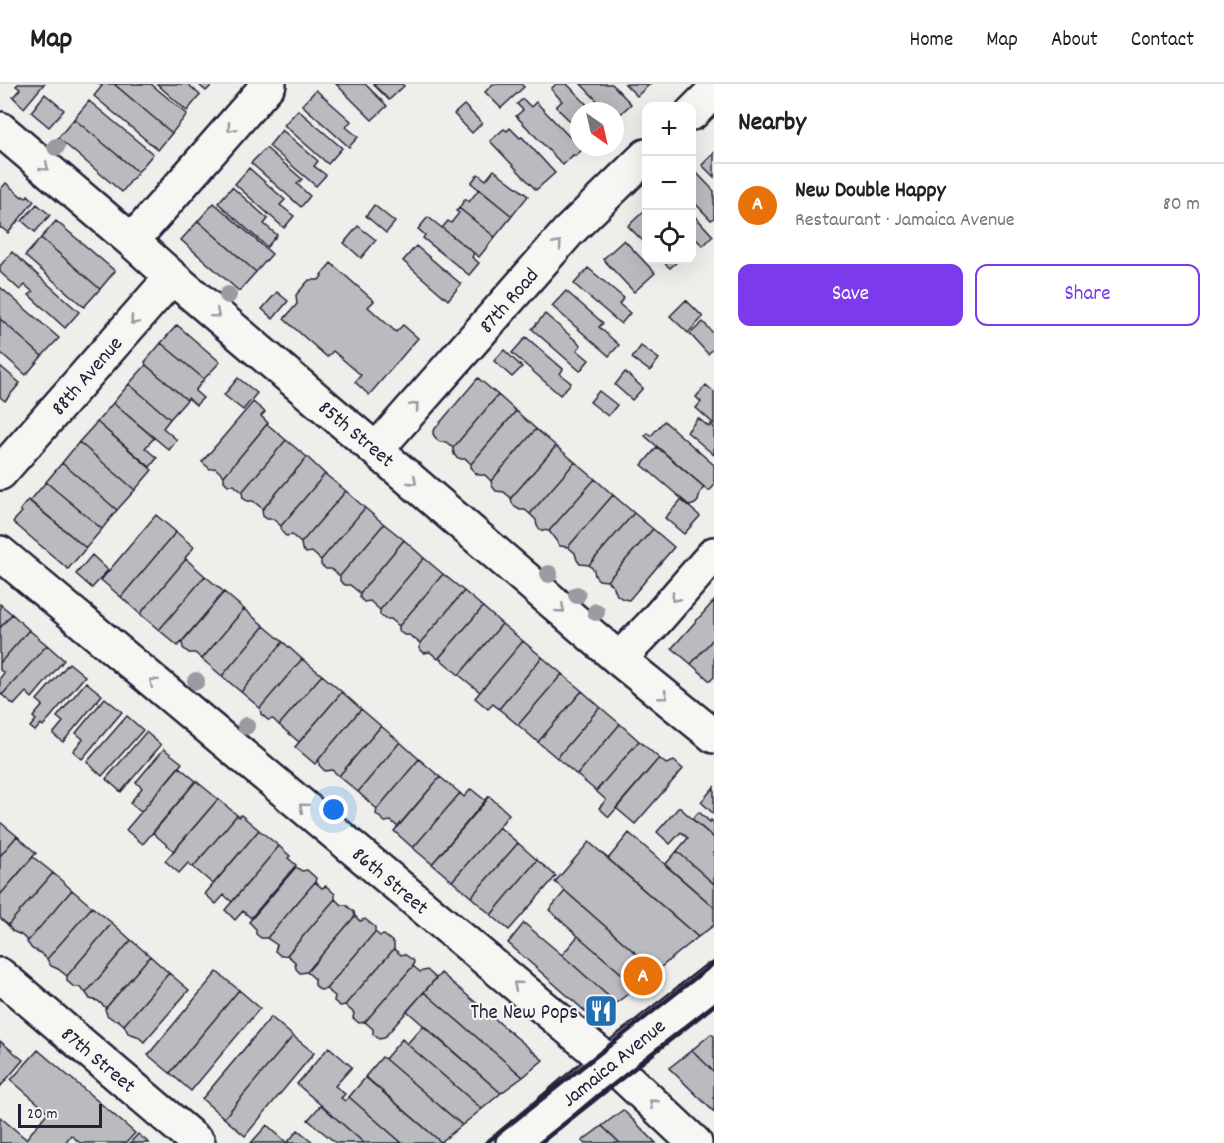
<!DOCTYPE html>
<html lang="en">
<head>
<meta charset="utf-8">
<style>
	:root { --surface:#fff; --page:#f6f6f6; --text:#222; --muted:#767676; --line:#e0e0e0; --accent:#7c3aed }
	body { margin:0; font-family:Dekko,sans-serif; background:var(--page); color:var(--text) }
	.controls { position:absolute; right:18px; top:18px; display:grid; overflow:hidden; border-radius:12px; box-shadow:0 6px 24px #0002 }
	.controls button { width:54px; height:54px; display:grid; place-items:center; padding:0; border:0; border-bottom:2px solid var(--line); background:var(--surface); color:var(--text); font:30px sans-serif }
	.compass { position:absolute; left:570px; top:18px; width:54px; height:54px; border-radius:50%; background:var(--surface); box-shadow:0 6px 24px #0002; rotate:146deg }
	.scale { position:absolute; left:18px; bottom:15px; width:84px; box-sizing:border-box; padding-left:6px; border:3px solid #22223b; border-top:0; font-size:16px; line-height:21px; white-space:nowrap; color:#22223b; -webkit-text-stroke:4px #f6f6f2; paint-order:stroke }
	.you { position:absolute; left:334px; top:726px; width:21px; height:21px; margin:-15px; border:4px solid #fff; border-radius:50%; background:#1a73e8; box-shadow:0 0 0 9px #1a73e833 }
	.badge { display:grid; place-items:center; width:39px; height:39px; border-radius:50%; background:var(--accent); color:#fff; font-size:20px; font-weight:700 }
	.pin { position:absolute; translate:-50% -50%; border:3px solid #fff; box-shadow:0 2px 6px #0006 }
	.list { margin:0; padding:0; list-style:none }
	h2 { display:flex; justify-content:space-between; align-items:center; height:78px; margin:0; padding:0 24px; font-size:26px }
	h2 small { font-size:20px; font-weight:400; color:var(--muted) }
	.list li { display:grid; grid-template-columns:39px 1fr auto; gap:18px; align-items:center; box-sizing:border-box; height:84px; padding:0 24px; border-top:2px solid var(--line) }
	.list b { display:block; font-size:22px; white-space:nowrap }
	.list p { margin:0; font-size:20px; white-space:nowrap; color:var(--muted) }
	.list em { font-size:20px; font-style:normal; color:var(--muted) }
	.actions { display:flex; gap:12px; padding:18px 24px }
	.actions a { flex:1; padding:14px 0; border:2px solid var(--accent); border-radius:12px; text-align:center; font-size:21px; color:var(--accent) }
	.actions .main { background:var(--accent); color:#fff }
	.icon { flex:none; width:33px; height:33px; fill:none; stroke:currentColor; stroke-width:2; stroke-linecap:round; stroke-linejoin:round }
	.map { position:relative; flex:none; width:714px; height:1059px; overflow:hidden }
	header { display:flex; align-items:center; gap:36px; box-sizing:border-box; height:84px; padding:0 30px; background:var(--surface); border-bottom:2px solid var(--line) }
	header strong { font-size:28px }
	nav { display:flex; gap:33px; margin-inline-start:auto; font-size:21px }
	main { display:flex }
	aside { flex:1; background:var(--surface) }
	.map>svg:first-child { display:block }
	.building { fill:#bbbbbf; stroke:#22223b; stroke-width:1.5 }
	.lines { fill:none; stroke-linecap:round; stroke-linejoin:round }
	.minor-casing { stroke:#22223b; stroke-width:38 }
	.major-casing { stroke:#22223b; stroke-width:38 }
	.minor { stroke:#f6f6f2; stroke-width:33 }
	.major { stroke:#f6f6f2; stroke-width:33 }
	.rail { stroke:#22223b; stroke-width:4.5 }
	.tree { fill:#9a9aa3 }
	.oneway { stroke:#9797a0 }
	.labels { text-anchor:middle; stroke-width:4.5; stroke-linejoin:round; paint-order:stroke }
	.street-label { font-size:21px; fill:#22223b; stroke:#f6f6f2 }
	.poi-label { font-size:21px; fill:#22223b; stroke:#f6f6f2; text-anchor:end }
</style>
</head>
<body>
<header>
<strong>Map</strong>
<nav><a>Home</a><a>Map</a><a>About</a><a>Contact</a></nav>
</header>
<main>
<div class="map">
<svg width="714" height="1059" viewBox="0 0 714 1059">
	<rect width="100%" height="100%" fill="#eeeeeb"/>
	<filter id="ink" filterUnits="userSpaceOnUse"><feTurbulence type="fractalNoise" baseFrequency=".0167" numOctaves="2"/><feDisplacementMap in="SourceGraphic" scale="12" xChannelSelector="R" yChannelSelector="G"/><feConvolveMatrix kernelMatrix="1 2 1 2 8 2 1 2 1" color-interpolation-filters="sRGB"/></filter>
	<g filter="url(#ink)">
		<path class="building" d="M18,0H44L24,24L13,13L20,5L16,2Z
			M99,0H114L172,49L158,66L94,12L102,2Z
			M114,0H151L187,30L172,49Z
			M157,0H188L200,11L187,27Z
			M198,0H213L206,7Z
			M336,0H365L387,22L372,36Z
			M373,0H402L404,2L389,16Z
			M493,0H521L524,3L501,24L485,8Z
			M556,0H567L593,27H579V46L556,23L562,17L551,5Z
			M581,0H612L631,20L615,35V27H607Z
			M625,0H650L637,12Z
			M316,6L351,37L346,43L358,53L349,63L302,21Z
			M45,10L64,26L49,43L31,28Z
			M523,15L531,23L536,18L582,66L575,72L573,71L563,81L516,32L523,26L517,20Z
			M89,17L153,70L138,88L74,35Z
			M464,21L482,39L472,49L454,30Z
			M298,26L342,64L328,80L284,41Z
			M74,35L138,88L122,108L58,54Z
			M510,44L520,54L522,53L555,89L536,106L490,57L504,45L507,47Z
			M282,46L318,77L314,82L326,91L316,102L269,62Z
			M266,64L302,95L297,100L310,112L301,123L251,79Z
			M714,69V93L702,81Z
			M249,84L285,116L280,121L294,132L284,144L235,100Z
			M693,85L714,107V134L711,136L692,116V86Z
			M494,86L528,112L512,132L471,99L478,90L486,96Z
			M6,99L22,113L23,112L26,114L28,111L34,117L8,149L2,144H0V106Z
			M232,103L268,135L264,140L277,151L267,163L218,119Z
			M479,105L512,132L495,153L459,124L465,115L469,118Z
			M214,119L272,170L256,188L198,137Z
			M37,120L50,131L35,148L22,137Z
			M374,121L395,138L386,149L366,132Z
			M459,124L495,153L479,173L442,144L448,137L451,139L459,129L456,127Z
			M645,126L646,127V160L628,142Z
			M692,129L713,152L703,162L694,153L692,155Z
			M428,133L474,169L472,173L479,179L469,191L423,154L425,151L418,145Z
			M56,137L115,187L100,205L41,154Z
			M198,137L256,188L239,207L181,156Z
			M358,142L376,156L361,174L344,159Z
			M41,154L100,205L84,223L25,172Z
			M624,156L655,189L634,208L603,175Z
			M416,162L461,200L448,216L403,177Z
			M12,168L79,228L65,244L29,211L33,208L25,201L20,206L0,188V182Z
			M661,176H679L670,184Z
			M331,179L374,217L368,223L396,248L403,241L418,254L369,311L355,298L361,291L333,267L327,273L284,235L297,220L296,211L309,196H319L322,192L321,191Z
			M588,184L624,214L619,220L630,229L621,240L574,200Z
			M0,203L59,254L42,272L0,235Z
			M566,207L603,239L599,243L619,261L609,272L552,222Z
			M277,208L288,217L273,235L262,225Z
			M686,216L703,233L688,249L670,232Z
			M545,230L581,261L577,266L589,276L580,287L532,245Z
			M0,235L42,272L26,291L0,268Z
			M703,238L714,250V264L708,270L690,250Z
			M177,241L220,278L204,295L161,259Z
			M526,253L563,285L560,290L571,299L560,311L512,269Z
			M161,259L204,295L195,307L203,314L196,321L188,314L187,316L146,281L145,278Z
			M641,262L659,275L650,287L632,274Z
			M504,266L522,283L512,293L494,277Z
			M146,281L187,316L170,335L129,300Z
			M0,282L20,299L5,317L0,313Z
			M625,288L643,304L632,316L615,301Z
			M238,294L257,309L243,326L224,311Z
			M478,294L498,311L453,364L446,358H440L437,356L433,350V347Z
			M129,300L170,335L163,344L177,356L169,366L113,319Z
			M706,301L714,308V340L696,324L701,318L696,313Z
			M599,307L617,321L608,332L590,318Z
			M498,311L516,327L471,380L466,375H461L456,373L454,370L453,364Z
			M253,318L265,328L261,332L268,339L224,392L215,384L210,385L202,378Z
			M113,319L154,354L145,364L157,374L150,383L97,338Z
			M516,327L536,345L491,397L485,391H479L475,389L471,383V380Z
			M698,334L709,343L711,340L714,343V371L687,348Z
			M664,337L714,381V402L709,407L645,352L648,349L651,352Z
			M97,338L152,386L135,406L79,358Z
			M267,340L286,356L242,408L234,401H228L224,397V392Z
			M536,345L556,362L511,414L504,408L496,407L492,402L491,397Z
			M286,356L307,373L263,425L253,417H247L243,414L242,408Z
			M79,358L135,406L117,426L62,379Z
			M556,362L575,378L530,430L525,426H520L515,423L512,419L511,414Z
			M657,363L704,403L700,409L698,417L695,420L690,422L642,381Z
			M307,373L325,390L281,442L273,435H267L263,432L262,426Z
			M575,378L595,395L549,447L541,446L537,442L536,436L530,430Z
			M62,379L117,426L102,445L46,398Z
			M325,390L346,407L301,459L292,451L286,452L282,448L281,442Z
			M595,395L613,411L568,463L560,462L549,447Z
			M46,398L102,445L86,464L30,417Z
			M346,407L365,424L321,476L312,468L306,469L302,465L301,459Z
			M613,411L634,429L589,481L580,480L577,476L575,469L568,463Z
			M28,416L86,464L68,485L13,438L22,428L20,426Z
			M681,416L700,432L684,450L665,434Z
			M365,424L384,440L340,492L331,485H326L321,481V476Z
			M634,429L653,445L607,497L599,496L595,492L594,486L589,481Z
			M156,431L176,448L121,513L101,496Z
			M384,440L404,456L360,509L350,501H345L340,497V492Z
			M653,445L674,463L629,516L623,515L617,511L613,502L607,497Z
			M176,448L194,463L185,474L186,475L140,530L121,513Z
			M404,456L424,474L380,526L370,517L364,518L360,514V509Z
			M92,471L108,486L92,504L76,490Z
			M424,474L443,490L399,542L391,535H385L380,531V526Z
			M186,475L205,492L159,546L140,530Z
			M443,490L464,507L420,559L409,551H404L399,547V542Z
			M205,492L224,508L178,562L159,546Z
			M464,507L483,523L438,575L430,568L424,569L420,565V559Z
			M224,508L244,525L202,575L195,569H189L183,564L182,558Z
			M714,517V554L691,580L672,564Z
			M0,520L12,530L0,544Z
			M483,523L502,540L459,591L439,574Z
			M244,525L264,542L222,592L202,575Z
			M12,530L29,546L0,579V544Z
			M502,540L523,557L480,608L459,591Z
			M264,542L283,558L241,608L222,592Z
			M29,546L47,561L2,611L0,609V594L4,589L0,586V579Z
			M714,554V593L710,597L691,580Z
			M523,557L542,573L499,625L493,620L488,625L475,614Z
			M283,558L302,575L260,624L241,608Z
			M47,561L64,576L32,614L26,608L14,621L2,611Z
			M542,573L562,590L518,641L499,625Z
			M302,575L322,591L279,641L273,635L268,636L261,630L260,624Z
			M69,579L85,592L43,642L41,640L35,647L30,643L36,636L33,633L43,621L37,616Z
			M562,590L582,607L538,658L518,641Z
			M322,591L342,608L299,658L279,641Z
			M86,598L102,611L63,658L53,650L63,638L57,633Z
			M582,607L600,623L557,674L538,658Z
			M342,608L361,625L315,680L295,663Z
			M105,614L122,628L82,675L73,667L83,655L76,649Z
			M600,623L620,640L577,691L557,674Z
			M361,625L381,642L339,692L332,686L325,687L319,681V675Z
			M127,632L143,646L102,692L87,678Z
			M620,640L639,657L596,707L577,691Z
			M381,642L400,658L358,708L339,692Z
			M146,648L161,661L121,708L106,695Z
			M639,657L659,674L609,733L599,724L606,716L596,707Z
			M400,658L419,675L377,725L358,708Z
			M164,665L182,679L141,728L130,719L142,704L136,698Z
			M659,674L666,680L674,677L683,685L635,740L616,724Z
			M419,675L440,693L398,743L391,737L385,738L376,730L377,725Z
			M179,683L196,697L143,760L126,746Z
			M440,693L460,709L413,764L394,747Z
			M196,697L218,715L174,767L153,749Z
			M714,703V730L701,718Z
			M471,705L486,717L432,780L413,764L460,709L464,713Z
			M489,712L509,730L499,743L452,797L432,780Z
			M218,715L237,731L193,783L188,779L179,789L165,777Z
			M679,723L714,754V800L677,767L688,754L681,748L670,760L657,748Z
			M699,728L710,738L711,736L714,739V754L692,735Z
			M237,731L239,733L241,731L259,746L213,800L193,783Z
			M0,738L17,752L0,772Z
			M499,743L518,759L471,813L452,797Z
			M259,746L279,762L232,818L224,811L216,820L205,810Z
			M629,749L714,823V841L698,853L608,775Z
			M17,752L36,769L0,811V772Z
			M589,758L698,853L656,887L555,798Z
			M518,759L537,776L491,831L471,813Z
			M279,762L290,772L288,774L296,781L251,834L243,827L235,836L225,826Z
			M677,767L714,800V823L665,781Z
			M33,773L53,789L8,841L0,834V811Z
			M537,776L556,792L509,846L491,831Z
			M296,783L302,787L307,786L316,794L315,798L267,854H261L256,850V845L249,838Z
			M53,789L72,806L28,857L21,851L12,847L8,841Z
			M315,798L322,804L326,802L335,810V815L287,871L281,872L275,867L277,861L267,854Z
			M72,806L92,823L47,875L39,868L32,865L27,858Z
			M565,807L656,887L637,903L578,852L549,826Z
			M335,815L341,821H346L354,828L355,832L307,888L300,889L296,885L295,878L287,871Z
			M92,823L112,839L67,892L58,885L51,882L47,875Z
			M355,832L360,837L365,835L375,843V848L326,905L320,906L315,901V895L307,888Z
			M112,839L131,856L86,909L79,903H74L67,897V892Z
			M524,839L562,871L616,919L595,936L508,859Z
			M375,848L380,852L384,851L394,859V865L345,921L340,922L334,917L335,912L326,905Z
			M578,852L637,903L616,919L562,871Z
			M131,856L150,872L106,924L98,917L90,915L86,909Z
			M394,865L401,871L404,870L414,877L413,882L365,938L359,939L353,934L354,929L345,921Z
			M150,872L169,889L124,941L118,936H114L107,931L105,925Z
			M413,882L420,888L427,886L436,894L384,954L379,955L373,950V945L365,938Z
			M217,888L239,906L170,989L148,971Z
			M169,889L189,906L144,958L137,952L128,949L124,941Z
			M441,889L543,976L523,993L424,908Z
			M239,906L260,924L191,1007L170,989Z
			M424,908L523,993L501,1009L407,927Z
			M271,933L293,952L224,1034L202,1015Z
			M423,942L501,1009L482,1025L407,960Z
			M711,950L714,952V988L692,966Z
			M293,952L314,969L245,1052L224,1034Z
			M402,955L407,960L482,1025L462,1041L385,975Z
			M0,957L23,976L0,1003Z
			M329,963L352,983L335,1002L345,1010L341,1014L345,1017L349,1013L402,1059H364L297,1000Z
			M38,966L135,1049L126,1059H80L71,1051L65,1059H0V1033L26,1055L48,1028L11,996Z
			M692,966L714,988V1028L669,984Z
			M382,973L385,975L462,1041L441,1058L365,993Z
			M366,993L441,1058L439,1059H402L349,1013Z
			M321,1021L364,1059H336L308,1036Z
			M623,1026L656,1059H620L602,1042Z
			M267,1041L287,1059H251Z
			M602,1042L620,1059H584L582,1057Z
			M298,1046L314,1059H287Z
			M138,1050L149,1059H130Z"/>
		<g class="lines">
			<defs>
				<path id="minor" d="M692,29L714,7
					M0,45L132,157L172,193L376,366L619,575L714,652
					M132,157L269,0
					M376,366L568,148L646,72
					M0,389L172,193
					M0,469L610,979L695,1059
					M619,575L652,541L714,470
					M0,891L198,1059"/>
				<path id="major" d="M513,1059L589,995L714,897"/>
			</defs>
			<use href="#minor" class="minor-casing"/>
			<use href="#major" class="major-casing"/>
			<use href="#minor" class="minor"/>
			<use href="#major" class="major"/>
			<path class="rail" d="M486,1059L714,879
				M540,1059L714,921"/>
		</g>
		<g class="tree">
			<circle cx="56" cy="63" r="9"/>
			<circle cx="228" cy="211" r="9"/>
			<circle cx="549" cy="490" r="9"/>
			<circle cx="577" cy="511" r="9"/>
			<circle cx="596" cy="528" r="9"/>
			<circle cx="196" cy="597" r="9"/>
			<circle cx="246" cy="642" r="9"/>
			<circle cx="331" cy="722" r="9"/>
		</g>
		<defs><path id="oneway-chevron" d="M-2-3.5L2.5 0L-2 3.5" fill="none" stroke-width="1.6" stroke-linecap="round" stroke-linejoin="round" transform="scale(1.5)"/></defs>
		<g class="oneway">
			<use href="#oneway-chevron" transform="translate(231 44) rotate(131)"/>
			<use href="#oneway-chevron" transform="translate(45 83) rotate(40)"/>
			<use href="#oneway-chevron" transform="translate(558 160) rotate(-49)"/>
			<use href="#oneway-chevron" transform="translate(216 230) rotate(40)"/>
			<use href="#oneway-chevron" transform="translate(134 237) rotate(131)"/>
			<use href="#oneway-chevron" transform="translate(415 322) rotate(-49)"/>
			<use href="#oneway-chevron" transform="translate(413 397) rotate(41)"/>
			<use href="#oneway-chevron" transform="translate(675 514) rotate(131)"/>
			<use href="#oneway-chevron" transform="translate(561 525) rotate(41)"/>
			<use href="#oneway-chevron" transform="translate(153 598) rotate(-140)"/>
			<use href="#oneway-chevron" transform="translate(664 612) rotate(39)"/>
			<use href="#oneway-chevron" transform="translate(303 723) rotate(-140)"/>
			<use href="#oneway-chevron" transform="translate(517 901) rotate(-140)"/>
			<use href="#oneway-chevron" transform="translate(653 1019) rotate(-137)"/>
		</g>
	</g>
	<defs>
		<symbol id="restaurant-square" viewBox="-11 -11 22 22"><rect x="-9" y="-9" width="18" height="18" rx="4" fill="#1f6fb2" stroke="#f6f6f2"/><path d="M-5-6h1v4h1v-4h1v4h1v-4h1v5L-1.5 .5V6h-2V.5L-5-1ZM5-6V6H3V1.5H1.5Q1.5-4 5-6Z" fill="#fff"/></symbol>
	</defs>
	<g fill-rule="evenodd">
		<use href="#restaurant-square" x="582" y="908" width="38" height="38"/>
	</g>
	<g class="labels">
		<g class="street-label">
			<text transform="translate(508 216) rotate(-49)" y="7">87th Road</text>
			<text transform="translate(86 291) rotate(-49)" y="7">88th Avenue</text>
			<text transform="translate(357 349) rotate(40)" y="7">85th Street</text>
			<text transform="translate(391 796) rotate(40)" y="7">86th Street</text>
			<text transform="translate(99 975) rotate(40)" y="7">87th Street</text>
			<text transform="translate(613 978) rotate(-39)" y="7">Jamaica Avenue</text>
		</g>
		<g class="poi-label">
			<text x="578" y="934">The New Pops</text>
		</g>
	</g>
</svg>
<div class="controls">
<button>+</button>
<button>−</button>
<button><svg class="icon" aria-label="locate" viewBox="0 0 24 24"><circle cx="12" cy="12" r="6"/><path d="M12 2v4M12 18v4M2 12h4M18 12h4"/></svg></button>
</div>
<svg class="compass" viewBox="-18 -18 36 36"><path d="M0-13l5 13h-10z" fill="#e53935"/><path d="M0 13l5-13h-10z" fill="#767676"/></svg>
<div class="scale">20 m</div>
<div class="you"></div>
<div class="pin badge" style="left:643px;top:892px;background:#e8710a">A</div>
</div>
<aside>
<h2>Nearby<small></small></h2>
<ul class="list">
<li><span class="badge" style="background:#e8710a">A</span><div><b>New Double Happy</b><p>Restaurant · Jamaica Avenue</p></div><em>80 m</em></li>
</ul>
<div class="actions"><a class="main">Save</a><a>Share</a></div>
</aside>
</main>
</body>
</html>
